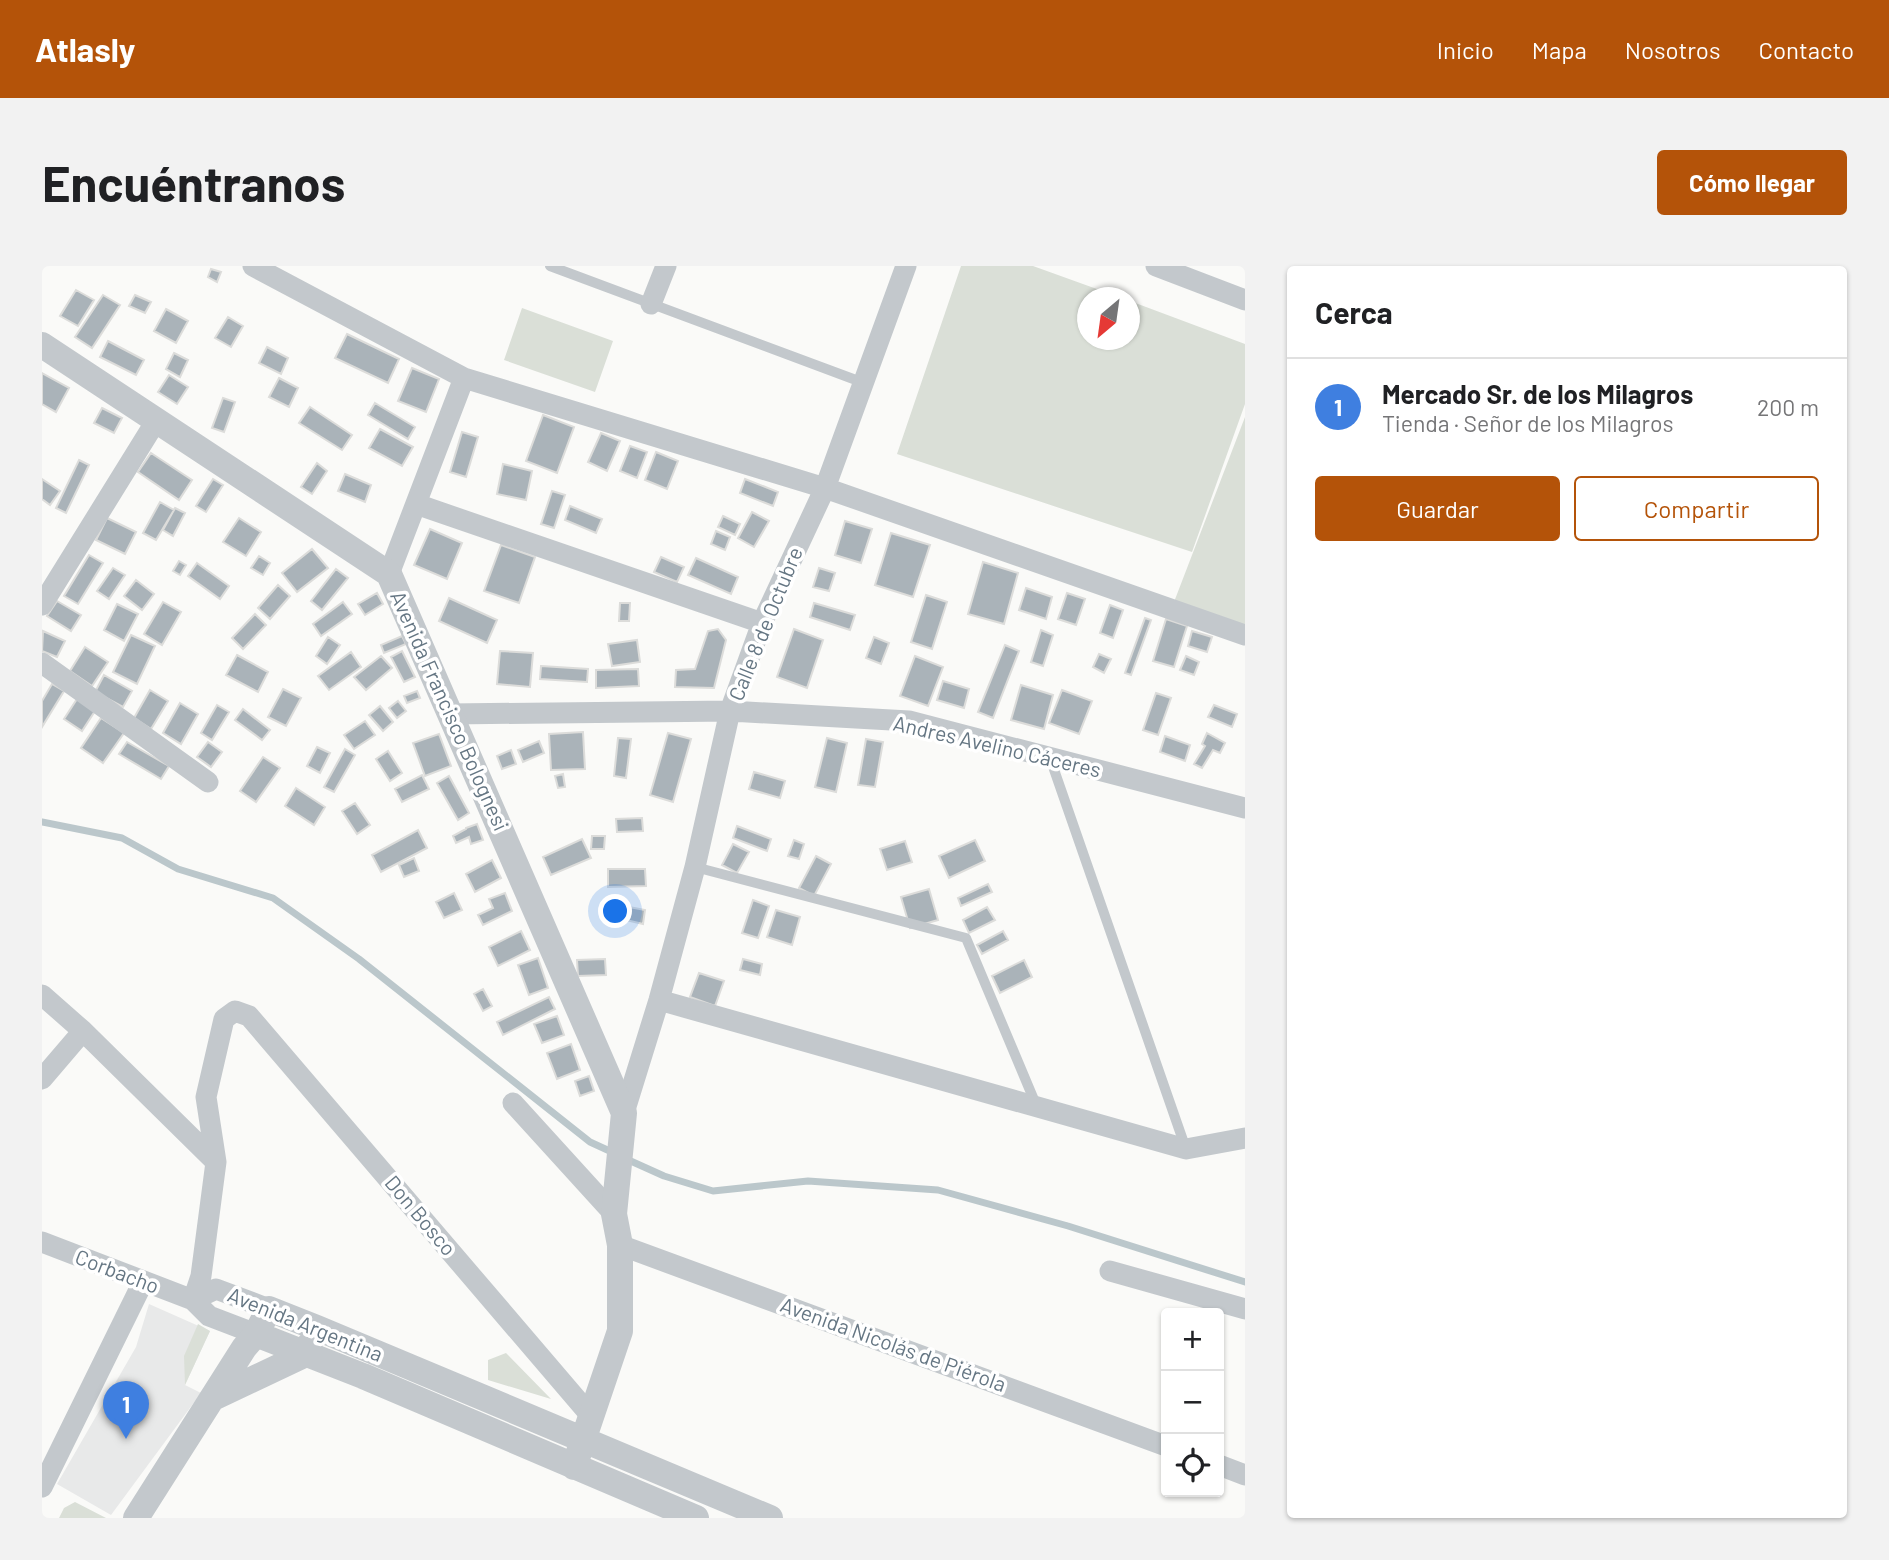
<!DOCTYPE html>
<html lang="es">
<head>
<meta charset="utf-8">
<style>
	:root { --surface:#fff; --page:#f2f2f2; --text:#202124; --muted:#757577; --line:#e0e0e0; --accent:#b45309 }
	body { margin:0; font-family:Barlow,sans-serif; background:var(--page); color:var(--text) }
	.controls { position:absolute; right:21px; bottom:21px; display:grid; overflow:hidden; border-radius:7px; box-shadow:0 2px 5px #0004 }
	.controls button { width:63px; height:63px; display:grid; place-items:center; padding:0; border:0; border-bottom:2px solid var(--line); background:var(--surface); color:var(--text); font:35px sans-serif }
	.compass { position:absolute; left:1035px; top:21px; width:63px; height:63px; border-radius:50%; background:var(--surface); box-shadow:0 2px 5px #0004; rotate:209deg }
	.you { position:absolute; left:574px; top:646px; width:24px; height:24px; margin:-18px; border:5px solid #fff; border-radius:50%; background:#1a73e8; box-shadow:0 0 0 10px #1a73e833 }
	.badge { display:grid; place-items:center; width:46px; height:46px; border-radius:50%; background:var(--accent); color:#fff; font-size:23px; font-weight:700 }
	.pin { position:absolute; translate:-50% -58px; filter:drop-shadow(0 2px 4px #0008) }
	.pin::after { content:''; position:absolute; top:37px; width:24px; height:21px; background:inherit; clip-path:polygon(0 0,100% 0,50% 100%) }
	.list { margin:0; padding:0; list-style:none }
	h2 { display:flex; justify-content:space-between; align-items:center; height:91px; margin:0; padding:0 28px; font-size:30px }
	h2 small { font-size:23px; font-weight:400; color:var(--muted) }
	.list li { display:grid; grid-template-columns:46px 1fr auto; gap:21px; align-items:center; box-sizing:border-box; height:98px; padding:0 28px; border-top:2px solid var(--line) }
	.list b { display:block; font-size:26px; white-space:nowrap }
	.list p { margin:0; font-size:23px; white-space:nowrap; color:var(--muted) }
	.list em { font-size:23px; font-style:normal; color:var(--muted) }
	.actions { display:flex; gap:14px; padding:21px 28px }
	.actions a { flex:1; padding:16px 0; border:2px solid var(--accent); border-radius:7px; text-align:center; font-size:24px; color:var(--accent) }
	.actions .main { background:var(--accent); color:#fff }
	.icon { flex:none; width:38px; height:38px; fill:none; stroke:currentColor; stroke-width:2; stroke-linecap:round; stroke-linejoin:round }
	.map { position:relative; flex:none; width:1203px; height:1252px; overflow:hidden; border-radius:7px }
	header { display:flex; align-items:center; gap:42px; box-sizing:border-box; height:98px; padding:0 35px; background:var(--accent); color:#fff }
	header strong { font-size:33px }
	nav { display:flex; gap:38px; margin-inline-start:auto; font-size:24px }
	.intro { display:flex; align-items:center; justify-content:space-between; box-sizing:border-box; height:168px; padding:0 42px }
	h1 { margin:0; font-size:49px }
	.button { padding:18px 32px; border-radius:7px; background:var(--accent); color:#fff; font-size:24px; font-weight:700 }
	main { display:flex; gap:42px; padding:0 42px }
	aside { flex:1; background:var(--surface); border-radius:7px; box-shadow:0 2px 5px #0004 }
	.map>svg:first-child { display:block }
	.built { fill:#e8e9e9 }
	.green { fill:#dadfd7 }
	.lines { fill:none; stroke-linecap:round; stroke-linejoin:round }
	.stream { stroke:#bbc7cb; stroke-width:7 }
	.building { fill:#aab3b9; stroke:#dcdcda; stroke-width:2 }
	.service { stroke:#c3c8cc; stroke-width:10 }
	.minor { stroke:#c3c8cc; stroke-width:21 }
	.tertiary { stroke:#c3c8cc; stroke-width:26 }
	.labels { text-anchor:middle; stroke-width:7; stroke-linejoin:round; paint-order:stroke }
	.street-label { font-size:21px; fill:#657683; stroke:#fff }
</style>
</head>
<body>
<header>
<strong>Atlasly</strong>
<nav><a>Inicio</a><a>Mapa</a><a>Nosotros</a><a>Contacto</a></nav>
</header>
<div class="intro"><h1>Encuéntranos</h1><a class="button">Cómo llegar</a></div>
<main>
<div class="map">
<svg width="1203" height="1252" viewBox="0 0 1203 1252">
	<rect width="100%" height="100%" fill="#fafaf8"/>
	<path class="built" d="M107,1038L168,1065L143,1119L159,1127L69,1249L15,1218L94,1081Z"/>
	<path class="green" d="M919,0H991L1077,31L1045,32V74H1087L1088,35L1203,78V138L1150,286L855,188Z
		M480,42L571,75L553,126L462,94Z
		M1203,151V362L1132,336Z
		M156,1058L168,1065L143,1119L142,1090Z
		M464,1087L509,1133L446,1114V1094Z
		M33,1236L64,1252H17L22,1242Z"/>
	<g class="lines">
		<path class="stream" d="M0,556L80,572L136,603L231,632L317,693L548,876L572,887
			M582,892L622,910L671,925L766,915L896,924L1026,960L1203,1016"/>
	</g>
	<path class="building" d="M169,3L179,6L175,16L166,11Z
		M34,24L52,34L36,60L18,50Z
		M61,29L78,39L50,82L33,71Z
		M93,29L109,36L103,47L87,40Z
		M124,43L146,55L134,77L112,65Z
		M186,51L201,60L189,81L173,72Z
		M305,68L357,93L346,117L293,92Z
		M66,75L102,94L94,109L58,91Z
		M225,81L246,92L239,108L217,97Z
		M132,87L146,94L138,111L124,103Z
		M370,102L397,113L384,146L356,135Z
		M0,107L27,122L14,146L0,138Z
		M127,109L146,121L135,138L116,126Z
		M237,112L256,122L247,141L227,131Z
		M181,132L193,136L182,166L170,162Z
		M333,137L373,161L366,173L326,149Z
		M268,141L310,169L300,184L257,157Z
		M60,142L80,152L72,167L52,157Z
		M501,149L532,161L515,207L484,195Z
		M338,163L371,181L360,200L327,182Z
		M420,166L436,171L424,211L408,206Z
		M559,167L578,175L565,205L546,196Z
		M588,180L605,186L595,212L578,205Z
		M614,186L636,195L625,223L603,214Z
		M109,187L150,214L137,234L96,206Z
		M37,194L47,199L24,247L14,242Z
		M275,197L285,205L270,228L259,221Z
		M461,198L490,205L484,234L455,228Z
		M303,208L329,219L323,236L296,225Z
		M0,213L18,225L8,239L0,233Z
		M171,213L181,219L164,246L154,240Z
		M703,213L736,226L731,240L698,227Z
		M510,225L523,229L512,262L499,258Z
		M118,236L132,244L114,274L101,267Z
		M528,240L560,253L554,267L523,254Z
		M133,242L143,247L131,270L121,264Z
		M710,246L727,255L712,281L696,272Z
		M681,250L698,258L693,269L676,261Z
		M65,252L94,266L83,288L54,274Z
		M197,252L219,266L204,290L181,276Z
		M803,255L830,263L819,297L793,289Z
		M388,263L420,277L405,313L372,299Z
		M674,265L688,271L683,284L669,278Z
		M849,267L888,279L871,331L833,319Z
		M459,279L493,291L477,337L442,325Z
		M270,283L286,302L255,326L240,307Z
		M47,289L61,297L36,338L22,330Z
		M217,290L228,297L221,309L209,302Z
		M619,291L642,301L635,316L612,306Z
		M654,292L696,311L689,328L646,309Z
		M137,295L144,299L138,309L131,305Z
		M941,296L976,307L962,358L926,348Z
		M155,297L187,320L178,333L146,310Z
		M71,302L83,309L67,333L55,325Z
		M777,302L793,307L787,325L771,321Z
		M294,303L306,312L280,344L269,335Z
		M94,314L112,328L100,344L82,330Z
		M236,319L248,330L228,353L216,342Z
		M984,322L1010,331L1004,353L977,344Z
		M335,327L341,338L323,349L316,338Z
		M1025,327L1043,333L1034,359L1016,353Z
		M884,329L905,336L890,383L869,376Z
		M407,332L455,354L445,377L397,355Z
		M15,335L39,349L29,365L5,350Z
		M121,336L139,346L120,379L102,368Z
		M301,336L310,348L279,370L271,358Z
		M578,337H588L587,355H577Z
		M772,337L813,349L808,364L768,351Z
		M75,338L96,348L82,375L62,364Z
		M1068,339L1081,344L1071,372L1058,367Z
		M213,348L224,359L201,383L190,372Z
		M1103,352L1109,354L1089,409L1083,407Z
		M1124,353L1145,360L1132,401L1111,395Z
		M676,363L684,374L672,422L633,421L634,404L653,403L666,365Z
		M752,363L781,374L765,422L735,411Z
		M999,364L1011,369L1001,400L989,396Z
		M1,365L23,375L15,391L0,385Z
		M1150,365L1170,371L1165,386L1146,380Z
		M89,369L113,380L95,418L71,406Z
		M360,370L364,378L342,387L339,379Z
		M286,371L298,379L285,398L274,390Z
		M832,371L847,377L839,398L824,392Z
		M595,374L598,396L570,400L566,378Z
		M963,379L977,385L951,452L936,446Z
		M43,381L66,396L50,420L28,405Z
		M360,385L373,411L362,416L349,391Z
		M458,385L491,387L488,421L455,418Z
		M309,386L319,401L287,424L276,410Z
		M1057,388L1069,393L1062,407L1051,401Z
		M195,389L226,406L216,426L184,409Z
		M339,390L350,402L324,424L312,411Z
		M873,390L901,401L886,440L858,430Z
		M1144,390L1157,396L1152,409L1138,404Z
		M499,400L546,403L545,416L498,413Z
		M596,403L597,420L554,422V404Z
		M62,409L90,425L81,441L53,426Z
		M901,415L927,423L922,442L895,434Z
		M10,418L22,425L0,461V435Z
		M979,419L1011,429L1002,463L969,454Z
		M241,423L259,432L244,460L226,451Z
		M108,424L126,435L109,463L92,452Z
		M1020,424L1050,435L1037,468L1007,457Z
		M375,425L378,432L365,437L362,430Z
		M1114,427L1129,432L1116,469L1101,464Z
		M35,433L53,445L40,465L22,453Z
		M356,435L364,445L355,452L347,442Z
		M138,437L156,448L139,478L121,467Z
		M175,439L187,446L170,474L159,467Z
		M1172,439L1195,448L1190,461L1166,451Z
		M338,440L351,456L341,465L327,449Z
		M201,443L228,464L220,474L193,454Z
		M59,452L82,467L61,497L39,482Z
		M323,455L333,469L312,483L302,469Z
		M541,466L543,503L509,504L507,468Z
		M626,467L649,473L631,536L608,529Z
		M1165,467L1183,477L1178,487L1171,484L1160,502L1152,498L1163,480L1160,478Z
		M397,468L409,500L383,510L371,477Z
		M1123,470L1148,479L1143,495L1118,486Z
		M576,472L589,473L584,512L572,510Z
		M785,472L805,477L794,526L773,521Z
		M824,473L841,476L833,521L816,519Z
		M497,475L502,487L481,496L476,484Z
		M85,476L127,500L119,513L77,488Z
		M166,476L180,486L169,501L155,491Z
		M275,481L288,487L278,507L265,500Z
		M303,483L313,489L292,526L282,521Z
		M469,484L474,498L460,503L455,490Z
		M346,485L360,507L348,515L334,493Z
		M221,491L238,502L214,536L198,525Z
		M712,506L743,515L738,532L707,523Z
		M521,508L523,521L516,522L513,510Z
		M380,509L387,523L360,536L353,523Z
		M407,510L427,547L416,554L395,517Z
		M254,522L283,541L272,559L243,540Z
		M313,537L328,559L315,568L300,545Z
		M600,552L601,565L575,566L574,553Z
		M435,558L441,574L429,578L427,571L414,577L411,570L424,563V562Z
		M695,560L729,573L725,585L691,572Z
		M376,564L385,582L339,606L330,589Z
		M550,570H563L562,583H549Z
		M540,573L549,592L509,609L501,591Z
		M752,574L762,578L757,593L746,590Z
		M933,574L943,595L907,612L897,590Z
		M863,575L870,596L845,604L838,583Z
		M691,578L707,586L695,607L680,599Z
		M774,590L789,598L772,630L757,622Z
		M372,592L377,605L362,611L357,599Z
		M450,594L459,612L433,626L424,608Z
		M566,603H603L604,620L566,621Z
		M946,618L950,626L919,640L916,632Z
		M887,623L896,654L868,662L859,631Z
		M412,627L420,644L402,652L394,636Z
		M463,627L470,645L441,659L436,649L451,642L447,633Z
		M711,634L727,640L716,672L700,667Z
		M587,641L603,644L601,658L584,654Z
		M945,641L953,654L927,667L921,654Z
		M734,644L758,651L750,679L725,671Z
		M479,665L488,684L456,700L447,681Z
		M961,665L966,674L940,688L935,679Z
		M496,692L506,722L487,729L476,699Z
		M563,693L564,709L536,710L535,694Z
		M701,693L720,698L718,709L698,704Z
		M982,694L990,711L958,727L950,710Z
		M657,707L682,715L673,740L648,731Z
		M441,723L450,740L441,745L432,728Z
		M507,731L513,743L461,769L455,756Z
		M515,750L522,769L500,777L492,758Z
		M529,778L538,804L515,813L505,787Z
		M547,810L552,825L538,830L533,815Z"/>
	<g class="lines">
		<path class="service" d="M508,0L822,117
			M1008,492L1144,883
			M653,601L924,672L995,841"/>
		<path class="minor" d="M211,0L422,112L783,222L1203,369
			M1114,0L1203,34
			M609,38L624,0
			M374,238L720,357
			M347,308L422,112
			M0,339L114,155
			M0,397L166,516
			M408,448L688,445L867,455L1203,542
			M0,729L41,765L174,896L159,1010L151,1034
			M617,734L1144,883L1203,872
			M0,813L41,765
			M471,837L572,948
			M582,847L617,734L653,601L688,445L720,357L783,222L864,0
			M174,896L164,831L182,753L193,745L207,750L549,1150
			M0,976L151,1034L167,1050L214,1068
			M578,979L1124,1180
			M1068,1005L1203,1043
			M151,1034L174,1023L227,1043
			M1177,1199L1203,1209
			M0,1221L101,1016"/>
		<path class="tertiary" d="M0,79L347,308L582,847L572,948L578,979V1065L532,1201
			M214,1068L321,1110L654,1252
			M171,1132L264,1088L268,1078
			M94,1252L202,1082L214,1068L227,1043L275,1062L728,1252"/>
	</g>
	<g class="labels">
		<g class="street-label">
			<text transform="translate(724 358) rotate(-68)" y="7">Calle 8 de Octubre</text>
			<text transform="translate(407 445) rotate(66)" y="7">Avenida Francisco Bolognesi</text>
			<text transform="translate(955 481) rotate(13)" y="7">Andres Avelino Cáceres</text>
			<text transform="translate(378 950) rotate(50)" y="7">Don Bosco</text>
			<text transform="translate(75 1006) rotate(21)" y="7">Corbacho</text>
			<text transform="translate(263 1059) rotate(22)" y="7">Avenida Argentina</text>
			<text transform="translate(851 1079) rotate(20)" y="7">Avenida Nicolás de Piérola</text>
		</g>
	</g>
</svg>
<div class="controls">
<button>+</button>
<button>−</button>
<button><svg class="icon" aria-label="locate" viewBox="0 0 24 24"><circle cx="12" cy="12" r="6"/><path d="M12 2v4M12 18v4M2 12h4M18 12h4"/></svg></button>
</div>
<svg class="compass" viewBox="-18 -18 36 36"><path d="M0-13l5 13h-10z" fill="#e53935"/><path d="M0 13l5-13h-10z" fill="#757577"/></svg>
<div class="you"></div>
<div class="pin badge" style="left:84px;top:1173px;background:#3f7fe0">1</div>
</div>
<aside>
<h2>Cerca<small></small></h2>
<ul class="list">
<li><span class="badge" style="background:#3f7fe0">1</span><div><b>Mercado Sr. de los Milagros</b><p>Tienda · Señor de los Milagros</p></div><em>200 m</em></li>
</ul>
<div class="actions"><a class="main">Guardar</a><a>Compartir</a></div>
</aside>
</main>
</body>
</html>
